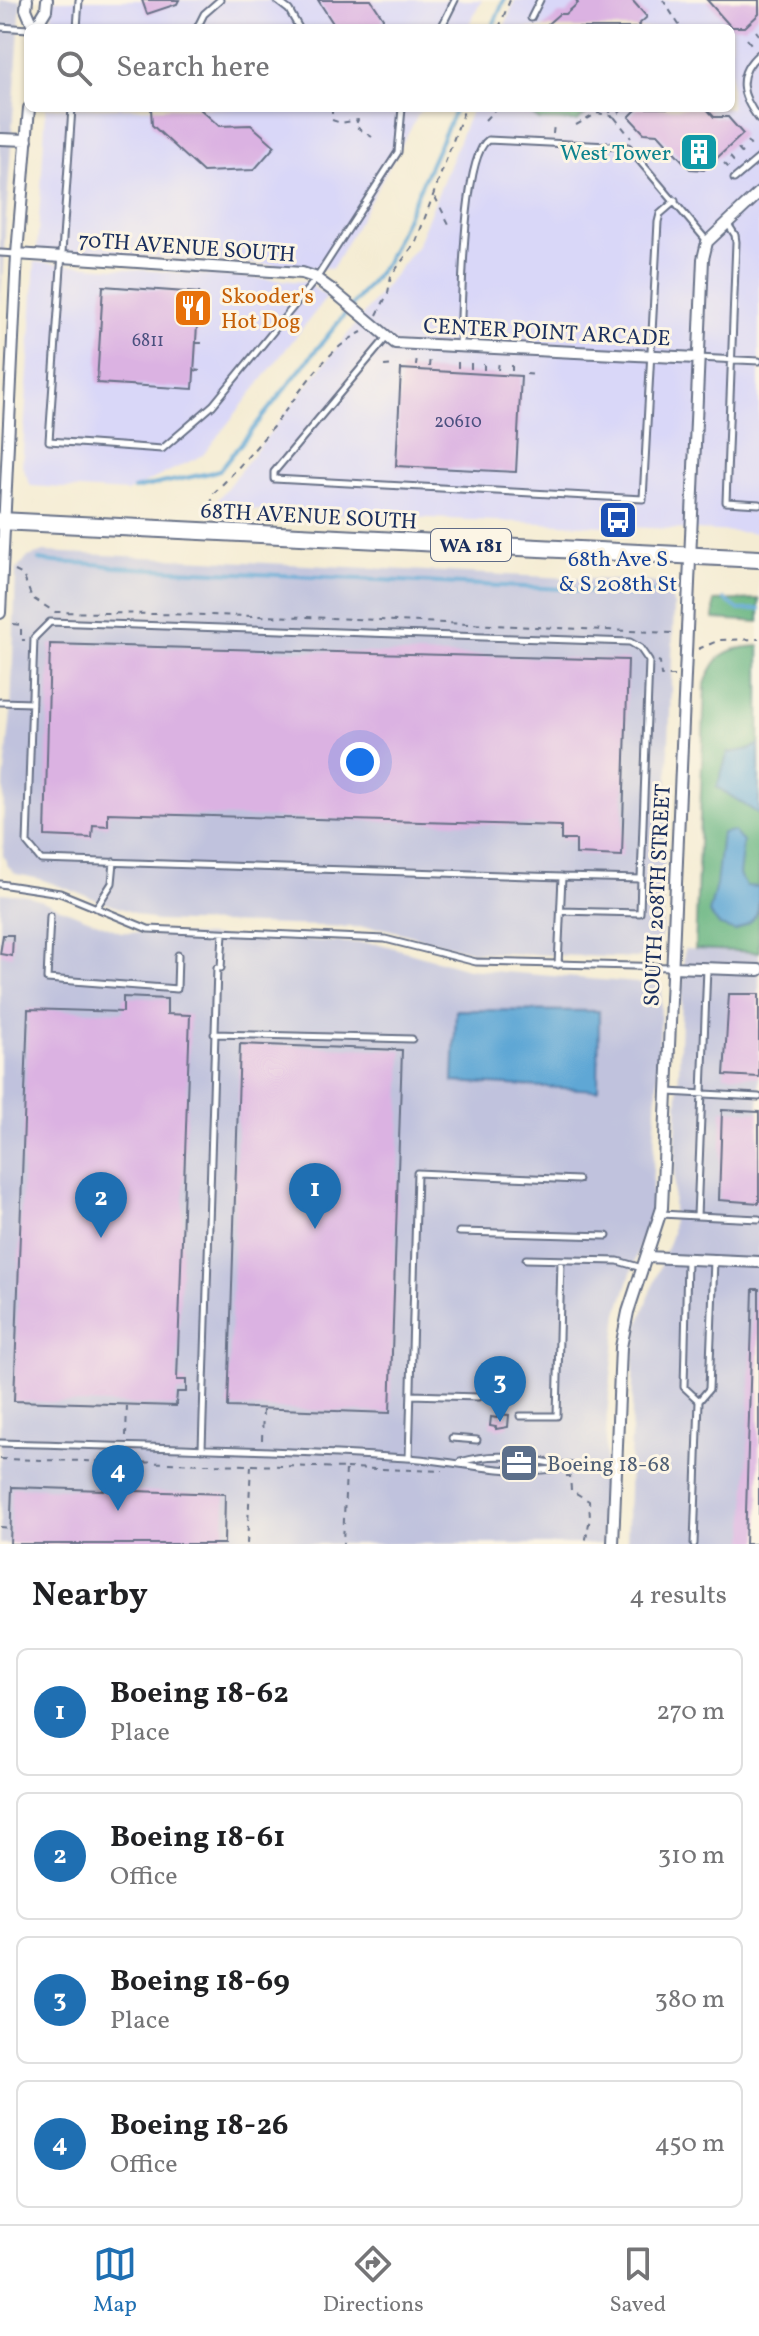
<!DOCTYPE html>
<html lang="en">
<head>
<meta charset="utf-8">
<style>
	:root { --surface:#fff; --page:#f2f2f2; --text:#202124; --muted:#757577; --line:#e0e0e0; --accent:#1f6fb2 }
	body { margin:0; font-family:Vollkorn,serif; background:var(--page); color:var(--text) }
	.you { position:absolute; left:360px; top:762px; width:28px; height:28px; margin:-20px; border:6px solid #fff; border-radius:50%; background:#1a73e8; box-shadow:0 0 0 12px #1a73e833 }
	.badge { display:grid; place-items:center; width:52px; height:52px; border-radius:50%; background:var(--accent); color:#fff; font-size:26px; font-weight:700 }
	.pin { position:absolute; translate:-50% -66px; filter:drop-shadow(0 2px 4px #0008) }
	.pin::after { content:''; position:absolute; top:42px; width:28px; height:24px; background:inherit; clip-path:polygon(0 0,100% 0,50% 100%) }
	.list { margin:0; padding:0; list-style:none }
	h2 { display:flex; justify-content:space-between; align-items:center; height:104px; margin:0; padding:0 32px; font-size:34px }
	h2 small { font-size:26px; font-weight:400; color:var(--muted) }
	.list li { display:grid; grid-template-columns:52px 1fr auto; gap:24px; align-items:center; box-sizing:border-box; height:128px; margin:0 16px 16px; padding:0 16px; border:2px solid var(--line); border-radius:12px }
	.list b { display:block; font-size:30px; white-space:nowrap }
	.list p { margin:0; font-size:26px; white-space:nowrap; color:var(--muted) }
	.list em { font-size:26px; font-style:normal; color:var(--muted) }
	.icon { flex:none; width:44px; height:44px; fill:none; stroke:currentColor; stroke-width:2; stroke-linecap:round; stroke-linejoin:round }
	.map { position:relative; flex:none; width:759px; height:1544px; overflow:hidden }
	.search { position:absolute; background:var(--surface); box-shadow:0 2px 6px #0004; left:24px; right:24px; top:24px; height:88px; display:flex; align-items:center; gap:20px; box-sizing:border-box; padding:0 28px; border-radius:12px; color:var(--muted); font-size:30px }
	.sheet { height:680px; background:var(--surface) }
	nav { display:flex; justify-content:space-around; align-items:center; box-sizing:border-box; height:112px; border-top:2px solid var(--line); background:var(--surface); font-size:22px; color:var(--muted) }
	nav a { display:grid; justify-items:center; gap:4px }
	nav .on { color:var(--accent) }
	.map>svg:first-child { display:block }
	.built { fill:#d9d7f8 }
	.industrial { fill:#c0c2dd }
	.green { fill:#78d095; stroke:#4a807a; stroke-width:2 }
	.forest { fill:#62b27e; stroke:#3e706e; stroke-width:2 }
	.water { fill:#5ea7d5; stroke:#3c6b9a; stroke-width:2 }
	.lines { fill:none; stroke-linecap:round; stroke-linejoin:round }
	.stream { stroke:#5ea7d5; stroke-width:4 }
	.building { fill:#dbb2e2 }
	.lane-casing { stroke:#677187; stroke-width:9 }
	.street-casing { stroke:#677187; stroke-width:14 }
	.primary-casing { stroke:#677187; stroke-width:20 }
	.path { stroke:#677187; stroke-width:2; stroke-dasharray:6 6; stroke-linecap:butt }
	.lane { stroke:#fff; stroke-width:5 }
	.street { stroke:#fff; stroke-width:10 }
	.primary { stroke:#fff; stroke-width:16 }
	.labels { text-anchor:middle; stroke-width:6; stroke-linejoin:round; paint-order:stroke }
	.number-label { font-size:18px; fill:#4b507f }
	.shield { fill:#fcf5e5; stroke:#5e6a86; stroke-width:2 }
	.shield-label { font-size:20px; font-weight:bold; fill:#1b2f5e }
	.culture-label { font-size:22px; fill:#0d838f; stroke:#fcf5e5; text-anchor:end }
	.street-label { font-size:22px; fill:#1b2f5e; stroke:#fcf5e5 }
	.food-label { font-size:22px; fill:#c56008; stroke:#fcf5e5; text-anchor:start }
	.transit-label { font-size:22px; fill:#164399; stroke:#fcf5e5 }
	.service-label { font-size:22px; fill:#4e5e75; stroke:#fcf5e5; text-anchor:start }
</style>
</head>
<body>
<div class="map">
<svg width="759" height="1544" viewBox="0 0 759 1544">
	<rect width="100%" height="100%" fill="#fcf5e5"/>
	<filter id="ink" filterUnits="userSpaceOnUse"><feTurbulence type="fractalNoise" baseFrequency=".0125" numOctaves="2"/><feDisplacementMap in="SourceGraphic" scale="16" xChannelSelector="R" yChannelSelector="G"/><feConvolveMatrix kernelMatrix="1 2 1 2 8 2 1 2 1" color-interpolation-filters="sRGB"/></filter>
	<filter id="wash" filterUnits="userSpaceOnUse"><feTurbulence type="fractalNoise" baseFrequency=".006" numOctaves="4" result="noise"/><feDisplacementMap in="SourceGraphic" scale="32" xChannelSelector="R" yChannelSelector="G"/><feGaussianBlur stdDeviation="1.8" result="paint"/><feColorMatrix in="noise" values="0 0 0 0 0 0 0 0 0 0 0 0 0 0 0 0 0 1.4 0 .05"/><feComposite in="paint" operator="in"/></filter>
	<g filter="url(#wash)">
		<rect width="100%" height="100%" fill="#f4ecd3"/>
		<path class="built" d="M53,0H482L467,28H51Z
			M515,0H759V533L211,508L417,246L472,108H731V28H504Z
			M46,108H422L332,269L37,250Z
			M35,262L305,282L327,297L203,455L127,492L31,486L22,466Z"/>
		<path class="industrial" d="M0,0H21L0,308Z
			M44,552L650,582L661,585L670,594L674,606L662,933L658,945L650,954L636,958L473,952L383,928L156,921L40,879L16,874L8,866L3,855L4,782L11,713L16,570L28,557Z
			M0,893L27,895L121,932L380,944L468,969L662,985L651,1212L618,1313L607,1415L603,1544H0Z
			M684,949L759,952V1544H627L634,1353L638,1327L672,1234Z"/>
		<path class="green" d="M524,108H587L586,114L577,121L539,120Z"/>
		<path class="forest" d="M759,599V622L714,619V601Z
			M759,646V952L695,949L705,684C716,652 728,648 759,646Z"/>
		<path class="water" d="M759,744V814L717,787L728,753L751,749Z
			M733,831L743,842L739,875L746,886L759,887C759,916 759,918 735,931L720,926L709,913L716,885L722,833Z
			M456,1010L599,1011L598,1090L453,1082Z"/>
		<g class="lines">
			<path class="stream" d="M492,28L504,0
				M134,489L219,471L386,263L456,108
				M39,560C64,565 89,561 114,567L563,589L629,595L659,592
				M724,599L739,610L759,609"/>
		</g>
		<g id="blocks">
			<path class="building" d="M142,0H179L177,4L147,14Z
				M318,0H371L383,18L381,28H336Z
				M576,0H632L647,17L638,25L641,28H543L559,14H566L578,3Z
				M707,0H759V14L745,27H731Z
				M151,108H199L219,126L251,125L275,146L254,170L203,172L152,125Z
				M638,108H706L714,117H728L743,134L704,170L690,169L658,134L644,133L629,117Z
				M103,286L199,293L193,389L97,383Z
				M401,369L521,376L516,472L396,466Z
				M50,644L628,660L622,856L576,854V840H561V826L108,813V826L93,825L92,838L45,836Z
				M3,935H13L12,956L0,954Z
				M729,994H759V1077L724,1075Z
				M123,997L167,999V1014L190,1015L177,1380H186V1392H177L176,1406L14,1401L28,1009L123,1012Z
				M240,1044L402,1050L390,1413L228,1407Z
				M722,1110L759,1112V1203L719,1200Z
				M753,1289H759V1544H745Z
				M497,1414L509,1415L508,1427L496,1429V1427L490,1426L491,1417L497,1418Z
				M12,1487L225,1494L224,1544H10Z"/>
		</g>
	</g>
	<g filter="url(#ink)">
		<use href="#blocks" fill-opacity="0" stroke="#677187" stroke-width="2"/>
		<g class="lines">
			<defs>
				<path id="lane" d="M276,0L289,10L299,28
					M531,18L540,0
					M0,27L28,29
					M77,28L79,0
					M197,28L204,14L220,0
					M441,28L455,0
					M759,54C735,75 741,96 759,119
					M72,108L49,441L162,449L213,405L316,279L398,152L402,108
					M734,179L759,158
					M728,224L735,235L736,242L726,502L759,504
					M0,253L17,254
					M387,337L274,472V479L643,499L658,222L660,214L675,201
					M460,344C462,309 462,157 488,140L628,147L707,241
					M698,358L759,361
					M0,702L32,703
					M0,884L60,893L148,929L385,939L476,962L671,967
					M96,908L112,883L114,862
					M560,911L640,913L641,879
					M50,916L47,979L177,989L178,955
					M558,965L562,877L641,879L649,661L640,648L630,642L50,622L34,638L27,843L41,860L562,877
					M221,968L223,933
					M707,968L697,1216L759,1219
					M214,1034L412,1039
					M668,1092L759,1097
					M662,1214L697,1216
					M459,1232L607,1236
					M526,1259L618,1261L642,1268
					M687,1260L684,1387L699,1401L709,1389L714,1260
					M411,1395L478,1397
					M520,1416H557L561,1260
					M452,1438L477,1440
					M0,1443C136,1447 271,1449 407,1458C460,1461 517,1479 569,1466
					M202,1449L217,968
					M409,1458L417,1173L578,1180
					M460,1462C505,1449 528,1461 572,1466C586,1467 601,1466 616,1468
					M694,1544L699,1401"/>
				<path id="street" d="M27,0L26,9L34,28
					M35,28L46,10L47,0
					M0,139L27,140
					M17,254L302,273L314,277L332,290L395,343L697,358
					M0,613L17,254L29,108
					M672,967L759,970
					M647,1257L759,1262
					M613,1544L621,1347L628,1312L662,1208L703,259L707,242L759,193"/>
				<path id="primary" d="M0,521L759,559"/>
			</defs>
			<use href="#lane" class="lane-casing"/>
			<use href="#street" class="street-casing"/>
			<use href="#primary" class="primary-casing"/>
			<path class="path" d="M663,0L681,28
				M499,28L510,0
				M756,31L759,35
				M747,39L754,48
				M332,108V120L341,123L358,120L355,126L372,137
				M607,108L631,138
				M485,120L496,108
				M576,125L598,113L615,117L624,108
				M553,134L554,124
				M747,141L754,150
				M738,149L745,157
				M730,157L737,165
				M724,163L731,170
				M435,197L451,228
				M198,306L204,307
				M377,315L388,293L391,276L416,242L465,108
				M196,343H202
				M384,366L396,365
				M416,366L417,356
				M429,367L430,356
				M458,368V358
				M471,369V358
				M194,370L200,371
				M484,370V359
				M498,370L499,360
				M512,371V360
				M526,374L536,375
				M211,505L213,494C234,473 253,451 272,428C299,395 323,351 362,332
				M15,571L23,575L32,598L55,612L307,617L674,633
				M13,624L21,625V640H25
				M698,649L720,640L759,639
				M658,661L660,662L661,676H674
				M126,1436L127,1404
				M262,1440L263,1408
				M0,1459L251,1465L247,1544
				M252,1465L346,1468L343,1544
				M346,1468L443,1471
				M566,1476H570L571,1490L589,1501L590,1518L585,1544
				M123,1491L124,1463
				M0,1527L10,1528"/>
			<use href="#lane" class="lane"/>
			<use href="#street" class="street"/>
			<use href="#primary" class="primary"/>
		</g>
	</g>
	<defs>
		<symbol id="building-square" viewBox="-11 -11 22 22"><rect x="-9" y="-9" width="18" height="18" rx="4" fill="#0f9aa8" stroke="#fcf5e5"/><path d="M-4-6H4V6H1V3H-1V6H-4ZM-2.5-4.3h1.7v1.8h-1.7ZM.8-4.3h1.7v1.8H.8ZM-2.5-1h1.7V.8h-1.7ZM.8-1h1.7V.8H.8Z" fill="#fff"/></symbol>
		<symbol id="restaurant-square" viewBox="-11 -11 22 22"><rect x="-9" y="-9" width="18" height="18" rx="4" fill="#e8710a" stroke="#fcf5e5"/><path d="M-5-6h1v4h1v-4h1v4h1v-4h1v5L-1.5 .5V6h-2V.5L-5-1ZM5-6V6H3V1.5H1.5Q1.5-4 5-6Z" fill="#fff"/></symbol>
		<symbol id="bus-square" viewBox="-11 -11 22 22"><rect x="-9" y="-9" width="18" height="18" rx="4" fill="#1a4fb4" stroke="#fcf5e5"/><path d="M-5-6H5V4H4V6H2V4H-2V6H-4V4H-5ZM-3.5-4V0h7V-4ZM-3.5 1.2v1.5H-2V1.2ZM2 1.2v1.5H3.5V1.2Z" fill="#fff"/></symbol>
		<symbol id="office-square" viewBox="-11 -11 22 22"><rect x="-9" y="-9" width="18" height="18" rx="4" fill="#5c6f8a" stroke="#fcf5e5"/><path d="M-6-3h4V-5.5h4V-3h4V5H-6ZM-1-4.5V-3h2v-1.5ZM-6 0V1H6V0Z" fill="#fff"/></symbol>
	</defs>
	<g fill-rule="evenodd">
		<use href="#building-square" x="677" y="130" width="44" height="44"/>
		<use href="#restaurant-square" x="171" y="286" width="44" height="44"/>
		<use href="#bus-square" x="596" y="498" width="44" height="44"/>
		<use href="#office-square" x="497" y="1441" width="44" height="44"/>
	</g>
	<g class="labels">
		<g class="number-label">
			<text x="148" y="346">6811</text>
			<text x="458" y="427">20610</text>
		</g>
		<rect class="shield" x="431" y="529" width="80" height="32" rx="6"/>
		<g class="shield-label">
			<text x="471" y="552">WA 181</text>
		</g>
		<g class="culture-label">
			<text x="671" y="160">West Tower</text>
		</g>
		<g class="street-label">
			<text transform="translate(187 246) rotate(4)" y="8">70TH AVENUE SOUTH</text>
			<text transform="translate(547 331) rotate(3)" y="8">CENTER POINT ARCADE</text>
			<text transform="translate(309 515) rotate(3)" y="8">68TH AVENUE SOUTH</text>
			<text transform="translate(656 895) rotate(-87)" y="8">SOUTH 208TH STREET</text>
		</g>
		<g class="food-label">
			<text x="221" y="303">Skooder's<tspan x="221" dy="25">Hot Dog</tspan></text>
		</g>
		<g class="transit-label">
			<text x="618" y="566">68th Ave S<tspan x="618" dy="25">&amp; S 208th St</tspan></text>
		</g>
		<g class="service-label">
			<text x="547" y="1471">Boeing 18-68</text>
		</g>
	</g>
</svg>
<div class="you"></div>
<div class="pin badge" style="left:315px;top:1229px">1</div>
<div class="pin badge" style="left:101px;top:1238px">2</div>
<div class="pin badge" style="left:500px;top:1422px">3</div>
<div class="pin badge" style="left:118px;top:1511px">4</div>
<div class="search"><svg class="icon" aria-label="search" viewBox="0 0 24 24"><circle cx="10" cy="10" r="6"/><path d="M15 15l6 6"/></svg>Search here</div>
</div>
<section class="sheet">
<h2>Nearby<small>4 results</small></h2>
<ul class="list">
<li><span class="badge">1</span><div><b>Boeing 18-62</b><p>Place</p></div><em>270 m</em></li>
<li><span class="badge">2</span><div><b>Boeing 18-61</b><p>Office</p></div><em>310 m</em></li>
<li><span class="badge">3</span><div><b>Boeing 18-69</b><p>Place</p></div><em>380 m</em></li>
<li><span class="badge">4</span><div><b>Boeing 18-26</b><p>Office</p></div><em>450 m</em></li>
</ul>
</section>
<nav>
<a class="on"><svg class="icon" aria-label="map" viewBox="0 0 24 24"><path d="M3 6l6-2 6 2 6-2v14l-6 2-6-2-6 2zM9 4v14M15 6v14"/></svg>Map</a>
<a><svg class="icon" aria-label="directions" viewBox="0 0 24 24"><path d="M12 3l9 9-9 9-9-9zM9 14v-3h6M13 9l2 2-2 2"/></svg>Directions</a>
<a><svg class="icon" aria-label="saved" viewBox="0 0 24 24"><path d="M7 4h10v16l-5-4-5 4z"/></svg>Saved</a>
</nav>
</body>
</html>
